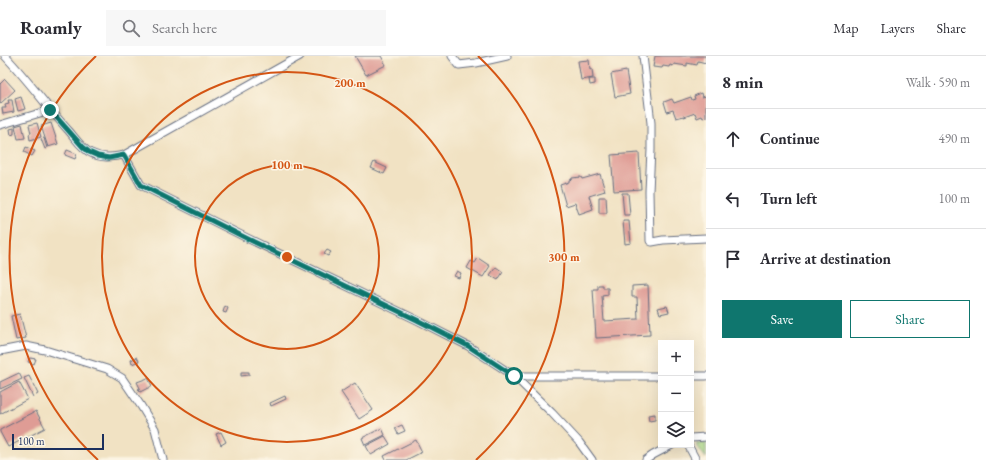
<!DOCTYPE html>
<html lang="en">
<head>
<meta charset="utf-8">
<style>
	:root { --surface:#fff; --page:#f7f7f7; --text:#2b2b33; --muted:#7c7c81; --line:#e1e1e2; --accent:#0f766e }
	body { margin:0; font-family:"EB Garamond",serif; background:var(--page); color:var(--text) }
	.controls { position:absolute; right:12px; bottom:12px; display:grid; overflow:hidden; border-radius:0px; box-shadow:0 4px 16px #0002 }
	.controls button { width:36px; height:36px; display:grid; place-items:center; padding:0; border:0; border-bottom:1px solid var(--line); background:var(--surface); color:var(--text); font:20px sans-serif }
	.scale { position:absolute; left:12px; bottom:10px; width:92px; box-sizing:border-box; padding-left:4px; border:2px solid #1b2f5e; border-top:0; font-size:11px; line-height:14px; white-space:nowrap; color:#1b2f5e; -webkit-text-stroke:3px #fcf5e5; paint-order:stroke }
	.stop { position:absolute; width:12px; height:12px; margin:-9px; border:3px solid #0f766e; border-radius:50%; background:#fff }
	.stop.end { background:#0f766e; border-color:#fff; box-shadow:0 1px 4px #0008 }
	.list { margin:0; padding:0; list-style:none }
	h2 { display:flex; justify-content:space-between; align-items:center; height:52px; margin:0; padding:0 16px; font-size:17px }
	h2 small { font-size:13px; font-weight:400; color:var(--muted) }
	.list li { display:grid; grid-template-columns:26px 1fr auto; gap:12px; align-items:center; box-sizing:border-box; height:60px; padding:0 16px; border-top:1px solid var(--line) }
	.list b { display:block; font-size:15px; white-space:nowrap }
	.list em { font-size:13px; font-style:normal; color:var(--muted) }
	.actions { display:flex; gap:8px; padding:12px 16px }
	.actions a { flex:1; padding:9px 0; border:1px solid var(--accent); border-radius:0px; text-align:center; font-size:14px; color:var(--accent) }
	.actions .main { background:var(--accent); color:#fff }
	.icon { flex:none; width:22px; height:22px; fill:none; stroke:currentColor; stroke-width:2; stroke-linecap:round; stroke-linejoin:round }
	.map { position:relative; flex:none; width:706px; height:404px; overflow:hidden }
	header { display:flex; align-items:center; gap:24px; box-sizing:border-box; height:56px; padding:0 20px; background:var(--surface); border-bottom:1px solid var(--line) }
	header strong { font-size:19px }
	nav { display:flex; gap:22px; margin-inline-start:auto; font-size:14px }
	.search { width:280px; height:36px; background:var(--page); display:flex; align-items:center; gap:10px; box-sizing:border-box; padding:0 14px; border-radius:0px; color:var(--muted); font-size:15px }
	main { display:flex }
	aside { flex:1; background:var(--surface) }
	.map>svg:first-child { display:block }
	.green { fill:#a5d482; stroke:#608270 }
	.building { fill:#df9c95 }
	.lines { fill:none; stroke-linecap:round; stroke-linejoin:round }
	.street-casing { stroke:#666e81; stroke-width:9 }
	.street { stroke:#fff; stroke-width:7 }
	.route { stroke:#0f766e; stroke-width:5 }
	.ring { fill:none; stroke:#d45514; stroke-width:2 }
	.centre { fill:#d45514; stroke:#fcf5e5; stroke-width:2 }
	.ring-label { font-size:12px; text-anchor:middle; font-weight:bold; fill:#d45514; stroke:#fcf5e5; stroke-width:3; stroke-linejoin:round; paint-order:stroke }
</style>
</head>
<body>
<header>
<strong>Roamly</strong>
<div class="search"><svg class="icon" aria-label="search" viewBox="0 0 24 24"><circle cx="10" cy="10" r="6"/><path d="M15 15l6 6"/></svg>Search here</div>
<nav><a>Map</a><a>Layers</a><a>Share</a></nav>
</header>
<main>
<div class="map">
<svg width="706" height="404" viewBox="0 0 706 404">
	<rect width="100%" height="100%" fill="#fcf5e5"/>
	<filter id="ink" filterUnits="userSpaceOnUse"><feTurbulence type="fractalNoise" baseFrequency=".025" numOctaves="2"/><feDisplacementMap in="SourceGraphic" scale="8" xChannelSelector="R" yChannelSelector="G"/><feConvolveMatrix kernelMatrix="1 2 1 2 8 2 1 2 1" color-interpolation-filters="sRGB"/></filter>
	<filter id="wash" filterUnits="userSpaceOnUse"><feTurbulence type="fractalNoise" baseFrequency=".012" numOctaves="4" result="noise"/><feDisplacementMap in="SourceGraphic" scale="16" xChannelSelector="R" yChannelSelector="G"/><feGaussianBlur stdDeviation="0.9" result="paint"/><feColorMatrix in="noise" values="0 0 0 0 0 0 0 0 0 0 0 0 0 0 0 0 0 1.4 0 .05"/><feComposite in="paint" operator="in"/></filter>
	<g filter="url(#wash)">
		<rect width="100%" height="100%" fill="#f1e2c3"/>
		<path class="green" d="M706,387V402L696,388Z"/>
		<g id="blocks">
			<path class="building" d="M355,0H381L386,9L366,19Z
				M655,0H706V7L698,5L697,9L687,7V10L674,8L673,10L670,9L669,11L663,10L662,12L653,11Z
				M589,4L590,14L592,13L593,22L581,24L578,5Z
				M626,15L630,38L615,41L611,18Z
				M5,23L15,34L0,48V28Z
				M589,23H595V28L590,29Z
				M701,37L702,41L706,40V61L703,62L702,60L697,62L695,57L684,61V60L676,62L673,54L667,56L664,46L672,43L674,47L691,41L692,44L695,43L694,40Z
				M21,41L25,53L18,55L15,43Z
				M8,44H12L14,56L3,58L2,52H6L5,48L9,47Z
				M37,67L41,81L30,84L29,78L31,77L29,69Z
				M51,67L58,88L48,91L41,70Z
				M22,68L25,82L18,83L15,70Z
				M14,72V78L11,79L10,73Z
				M44,82L47,92L45,93L41,83Z
				M26,91L35,95L32,100L24,96Z
				M67,94L77,98L75,103L65,99Z
				M639,97L641,133L614,135L611,99Z
				M374,106L387,112L384,118L371,112Z
				M600,118L605,135L589,140L593,153L579,158L575,147L566,150L560,129L569,126V124L572,123V122L581,121L582,123Z
				M622,137H628L630,159H624Z
				M599,141H606L607,157H599Z
				M623,165H629L631,187L625,188Z
				M327,194L331,196L328,200L324,198Z
				M478,202L490,210L483,221L467,212L471,205L475,207Z
				M496,211L503,216L498,224L490,219Z
				M457,215L461,217L459,222L454,220Z
				M598,229H603V232H608V239L602,240L604,265L638,263L637,241H632V230L648,229L650,279L596,282L593,233H598Z
				M225,250L228,252L226,257L223,256Z
				M667,250L669,256L660,258L658,252Z
				M20,258L26,282L16,284L11,260Z
				M137,301L139,305L132,308L131,304Z
				M30,302L36,303L34,308L28,306Z
				M241,316H249V319L241,320Z
				M19,317L22,323L0,333V326Z
				M29,320L38,338L33,341L24,322Z
				M148,322L152,330L140,336L138,333L140,332L137,326Z
				M19,326L28,343L0,358V336Z
				M355,327L373,354L359,363L341,336Z
				M285,340L286,343L271,350L270,347Z
				M36,355L45,372L8,391L0,376V374Z
				M655,358V364L649,365L648,359Z
				M402,369L405,375L398,378L395,372Z
				M382,372L385,379L365,389L362,382Z
				M221,376L226,386L221,389L216,378Z
				M385,380L390,388L371,399L366,390Z
				M416,384L422,396L406,404H386L384,400Z"/>
		</g>
	</g>
	<g filter="url(#ink)">
		<use href="#blocks" fill-opacity="0" stroke="#666e81" stroke-width="1"/>
		<g class="lines">
			<defs>
				<path id="street" d="M5,0C28,24 47,51 69,75C76,83 82,93 91,97C103,103 112,101 124,99L300,0
					M452,0L459,9L476,7L507,0
					M643,0L651,67V94L649,135L650,185L652,186L663,184L706,182
					M0,69L50,54
					M124,99L141,129L247,182L417,264L468,290L499,310L514,320L552,357L579,386L592,404
					M0,295L26,290L45,294L107,313L122,322L141,350L155,373L163,404
					M514,320H661
					M691,320H706
					M691,382L706,381
					M688,389L696,404
					M646,404L653,399L672,389"/>
			</defs>
			<use href="#street" class="street-casing"/>
			<use href="#street" class="street"/>
		</g>
	</g>
	<g class="lines" filter="url(#ink)">
		<path class="route" d="M50,54L83,91L89,96L98,100L109,102L124,99L141,129L246,182L417,264L468,290L514,320"/>
	</g>
	<g class="ring">
		<circle cx="287" cy="201" r="92"/>
		<circle cx="287" cy="201" r="185"/>
		<path d="M98 404A277 277 0 0 1 96 0M478 0A277 277 0 0 1 476 404"/>
	</g>
	<circle cx="287" cy="201" r="6" class="centre"/>
	<g class="ring-label">
		<text x="350" y="31">200 m</text>
		<text x="287" y="113">100 m</text>
		<text x="564" y="205">300 m</text>
	</g>
</svg>
<div class="controls">
<button>+</button>
<button>−</button>
<button><svg class="icon" aria-label="layers" viewBox="0 0 24 24"><path d="M12 4l9 5-9 5-9-5zM3 14l9 5 9-5"/></svg></button>
</div>
<div class="scale">100 m</div>
<div class="stop" style="left:514px;top:320px"></div>
<div class="stop end" style="left:50px;top:54px"></div>
</div>
<aside>
<h2>8 min<small>Walk · 590 m</small></h2>
<ul class="list">
<li><svg class="icon" aria-label="ahead" viewBox="0 0 24 24"><path d="M12 20V5M6 11l6-6 6 6"/></svg><div><b>Continue</b></div><em>490 m</em></li>
<li><svg class="icon" aria-label="left" viewBox="0 0 24 24"><path d="M17 20v-9H6M10 6l-5 5 5 5"/></svg><div><b>Turn left</b></div><em>100 m</em></li>
<li><svg class="icon" aria-label="arrive" viewBox="0 0 24 24"><path d="M6 21V4h12l-3 4 3 4H6"/></svg><div><b>Arrive at destination</b></div></li>
</ul>
<div class="actions"><a class="main">Save</a><a>Share</a></div>
</aside>
</main>
</body>
</html>
